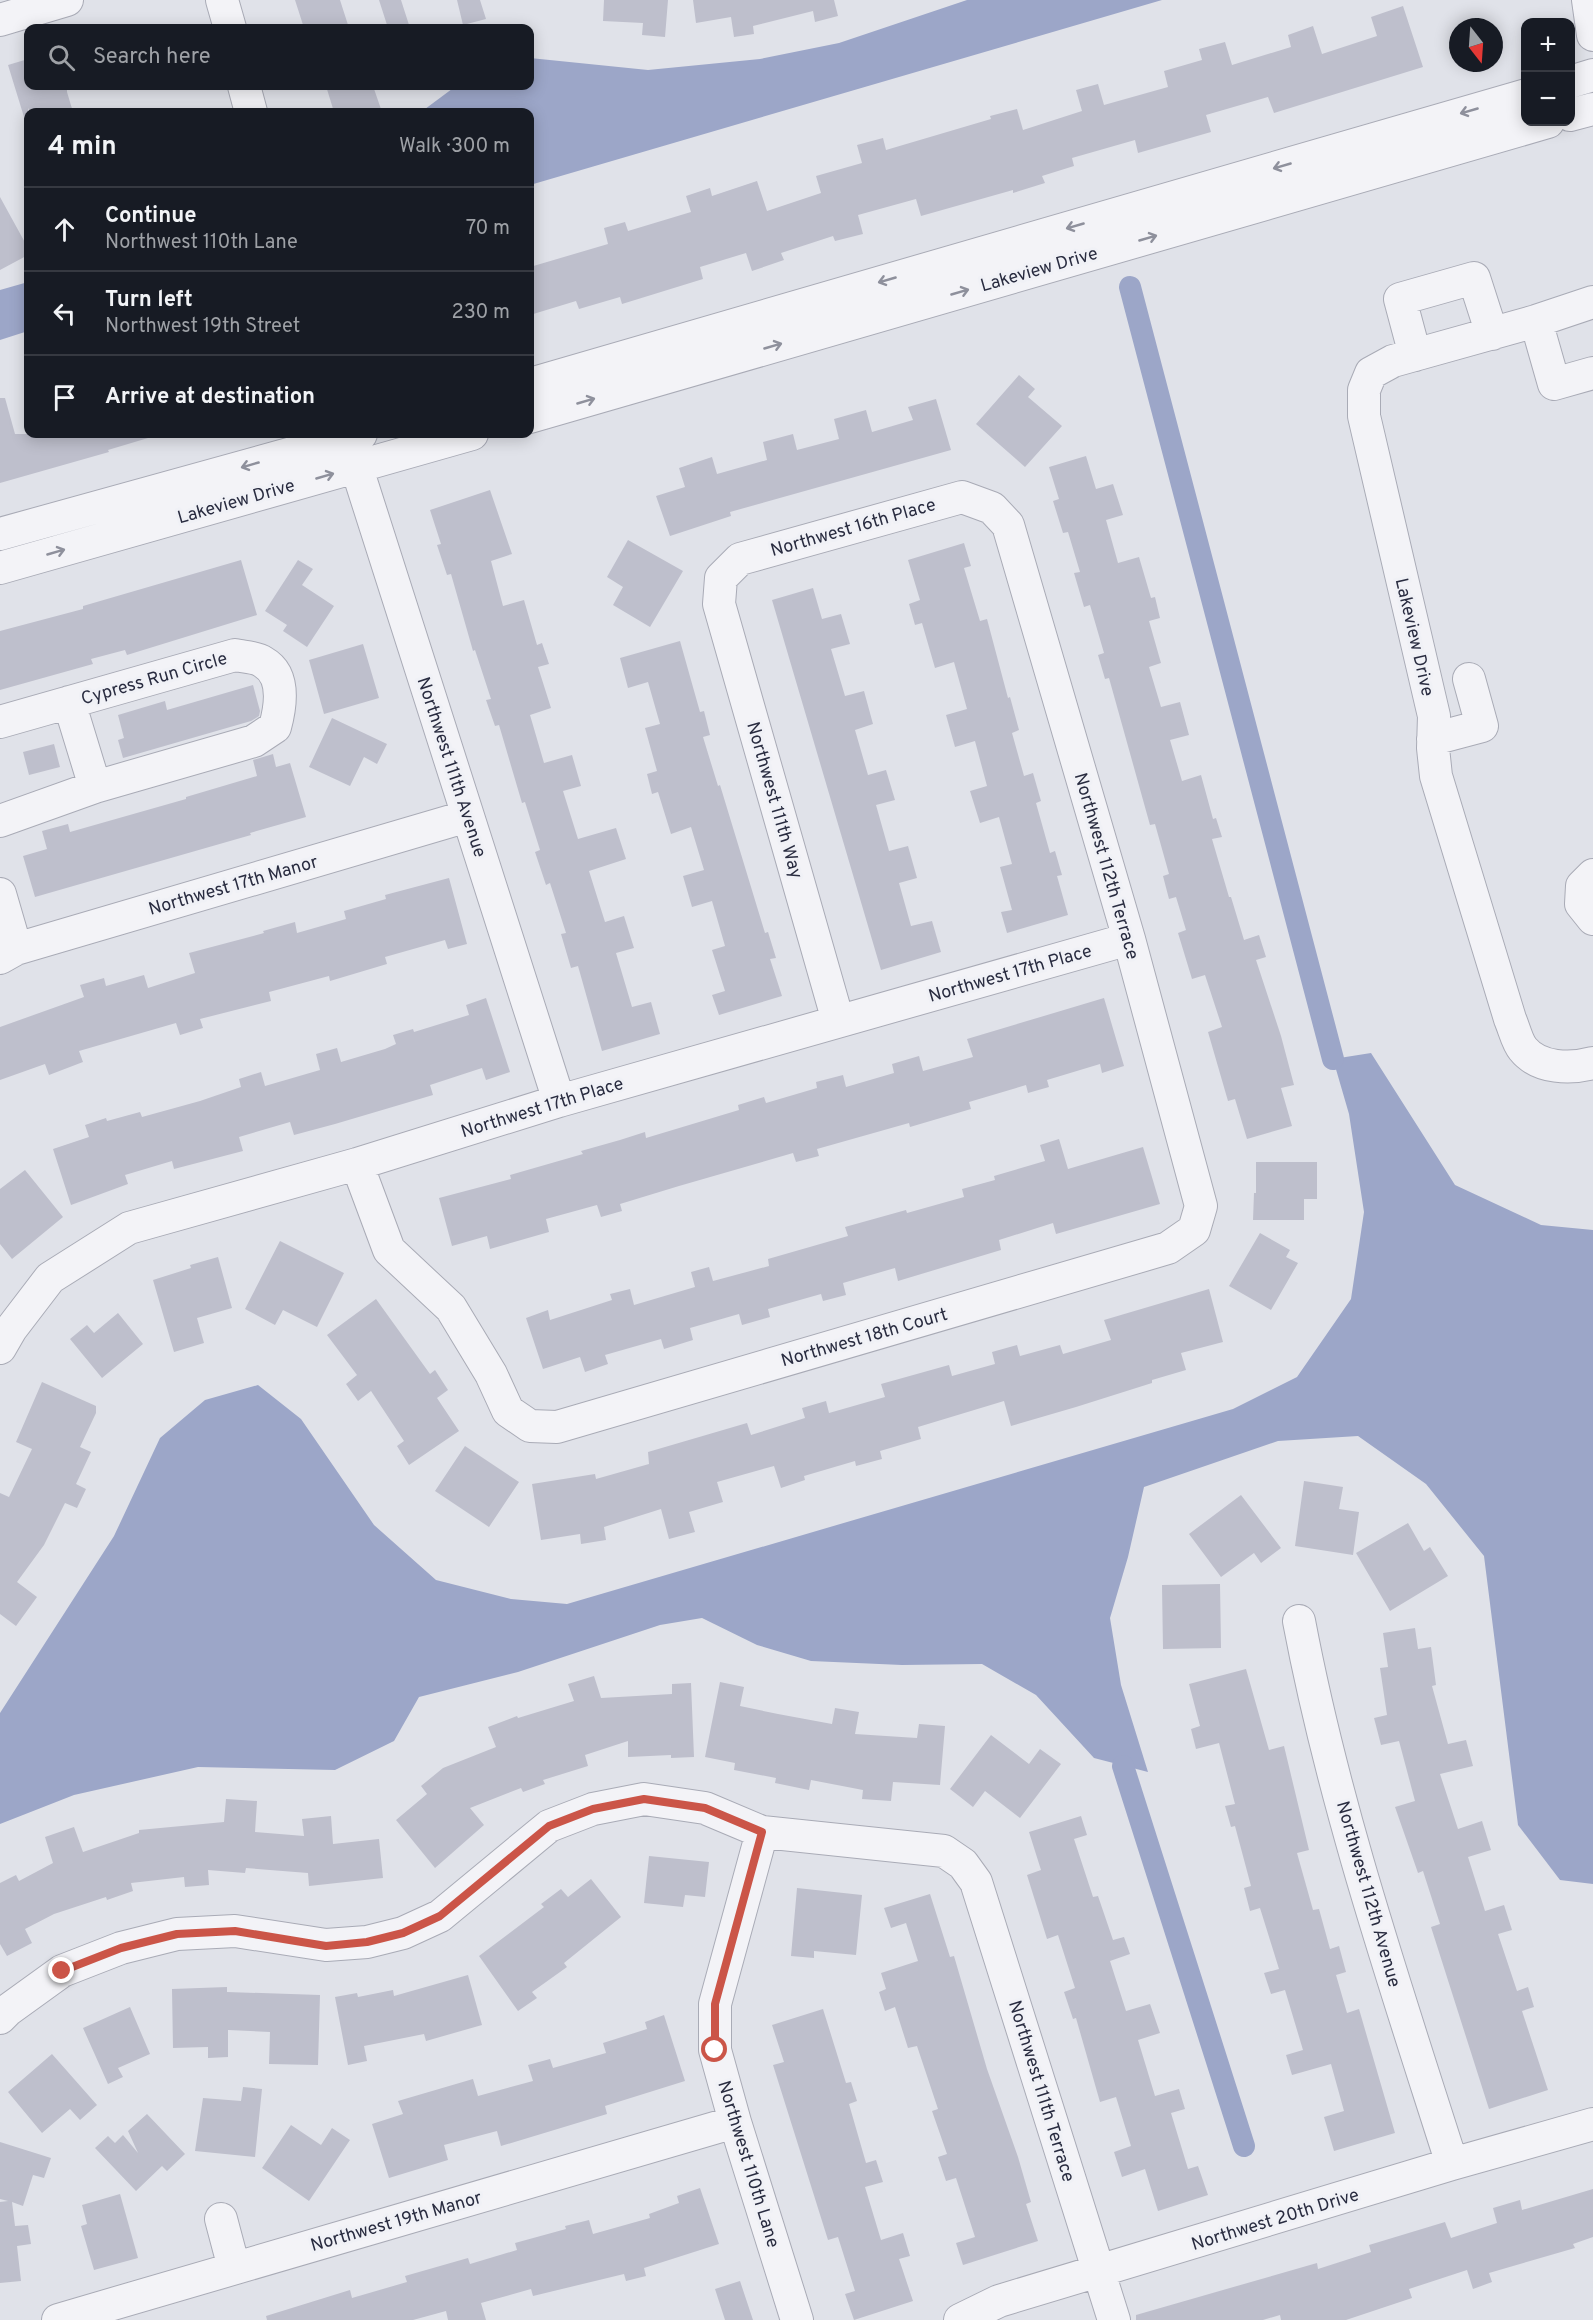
<!DOCTYPE html>
<html lang="en">
<head>
<meta charset="utf-8">
<style>
	:root { --surface:#171b24; --page:#242831; --text:#f1f3f6; --muted:#9ea1a6; --line:#363941 }
	body { margin:0; font-family:Overpass,sans-serif; background:var(--page); color:var(--text) }
	.controls { position:absolute; right:18px; top:18px; display:grid; overflow:hidden; border-radius:12px; box-shadow:0 3px 15px #0003 }
	.controls button { width:54px; height:54px; display:grid; place-items:center; padding:0; border:0; border-bottom:2px solid var(--line); background:var(--surface); color:var(--text); font:30px sans-serif }
	.compass { position:absolute; left:1449px; top:18px; width:54px; height:54px; border-radius:50%; background:var(--surface); box-shadow:0 3px 15px #0003; rotate:163deg }
	.stop { position:absolute; width:18px; height:18px; margin:-14px; border:4px solid #cb5548; border-radius:50%; background:#fff }
	.stop.end { background:#cb5548; border-color:#fff; box-shadow:0 2px 6px #0008 }
	.list { margin:0; padding:0; list-style:none }
	h2 { display:flex; justify-content:space-between; align-items:center; height:78px; margin:0; padding:0 24px; font-size:26px }
	h2 small { font-size:20px; font-weight:400; color:var(--muted) }
	.list li { display:grid; grid-template-columns:39px 1fr auto; gap:18px; align-items:center; box-sizing:border-box; height:84px; padding:0 24px; border-top:2px solid var(--line) }
	.list b { display:block; font-size:22px; white-space:nowrap }
	.list p { margin:0; font-size:20px; white-space:nowrap; color:var(--muted) }
	.list em { font-size:20px; font-style:normal; color:var(--muted) }
	.icon { flex:none; width:33px; height:33px; fill:none; stroke:currentColor; stroke-width:2; stroke-linecap:round; stroke-linejoin:round }
	.map { position:relative; flex:none; width:1593px; height:2320px; overflow:hidden }
	.search { position:absolute; background:var(--surface); box-shadow:0 3px 15px #0003; left:24px; top:24px; width:510px; height:66px; display:flex; align-items:center; gap:15px; box-sizing:border-box; padding:0 21px; border-radius:12px; color:var(--muted); font-size:22px }
	.panel { position:absolute; background:var(--surface); box-shadow:0 3px 15px #0003; left:24px; top:108px; width:510px; height:330px; border-radius:12px }
	.map>svg:first-child { display:block }
	.water { fill:#9ca6c8 }
	.lines { fill:none; stroke-linecap:round; stroke-linejoin:round }
	.canal { stroke:#9ca6c8; stroke-width:22 }
	.building { fill:#bebfcc }
	.minor-casing { stroke:#a9abb6; stroke-width:34 }
	.minor { stroke:#f3f3f7; stroke-width:32 }
	.oneway { stroke:#8e909c }
	.route { stroke:#cb5548; stroke-width:8 }
	.labels { text-anchor:middle; stroke-width:6; stroke-linejoin:round; paint-order:stroke }
	.street-label { font-size:18px; fill:#292c40; stroke:#f0f1f6 }
</style>
</head>
<body>
<div class="map">
<svg width="1593" height="2320" viewBox="0 0 1593 2320">
	<rect width="100%" height="100%" fill="#e0e2e9"/>
	<path class="water" d="M967,0H1162L530,185V112H421L456,86H530V58L648,70L760,59L839,43Z
		M28,282V331L0,340V290Z
		M1371,1053L1455,1185L1541,1225L1593,1230V1884L1560,1880L1518,1825L1484,1556L1426,1484L1358,1436L1278,1441L1144,1487L1128,1557L1110,1618L1121,1685L1148,1772L1094,1758L1036,1695L982,1664L902,1665L811,1661L757,1645L702,1618L660,1625L518,1672L419,1697L394,1741L335,1770L198,1767L74,1795L0,1824V1713L114,1536L160,1438L205,1400L258,1385L301,1419L374,1525L436,1580L511,1599L567,1604L1233,1409L1297,1377L1351,1299L1364,1212L1349,1114L1333,1059Z"/>
	<g class="lines">
		<path class="canal" d="M1130,287L1333,1059
			M1123,1766L1244,2146"/>
	</g>
	<path class="building" d="M295,0H340L349,28H304Z
		M379,0H401L410,28H388Z
		M457,0H480L486,19L463,25Z
		M604,0H668L665,37L642,35L643,23L603,21Z
		M693,0H834L838,16L815,22L813,11L753,26L754,34L734,37L731,17L696,23Z
		M1403,6L1423,67L1274,113L1268,97L1206,115L1211,132L1138,153L1135,140L1072,158L1074,166L1042,176L1045,183L1013,193V190L921,216L916,199L858,215L863,234L835,241L833,236L781,253L784,260L752,271L746,253L700,267L703,279L622,304L620,297L579,309L576,301L530,315V267L608,244L604,228L625,222L628,231L691,212L686,196L710,188L712,196L757,181L767,211L821,193L816,176L862,163L857,145L883,138L886,150L991,119L990,116L1017,109L1023,130L1082,111L1076,90L1098,84L1104,105L1168,87L1164,71L1202,60L1199,49L1225,42L1232,65L1291,47L1288,35L1313,26L1322,54L1377,36L1371,17Z
		M28,59V86H67V92L73,112H30L28,108V116L24,117L8,65Z
		M326,86H373L382,112H334Z
		M0,197L28,248V255L0,270Z
		M1019,375L1035,389L1028,397L1062,426L1025,467L976,424Z
		M0,398H5L15,434H147L148,438L108,450L109,452L0,483Z
		M936,399L951,450L730,512L731,516L670,536L656,496L685,487L679,468L712,457L717,474L767,460L763,442L793,434L797,450L839,439L834,419L866,410L872,432L913,420L908,407Z
		M1086,456L1096,489L1113,484L1123,515L1106,520L1118,563L1139,557L1151,598L1155,597L1160,618L1149,621L1161,663L1149,667L1161,707L1180,702L1189,735L1170,740L1182,781L1201,775L1213,819L1216,818L1222,837L1212,839L1229,897H1231L1244,940L1259,935L1266,957L1256,960L1281,1036L1294,1085L1281,1088L1292,1126L1247,1139L1235,1099L1228,1101L1208,1032L1222,1027L1205,975L1192,979L1178,933L1186,930L1176,897L1169,899L1163,876L1169,874L1155,824L1150,825L1109,678L1105,679L1098,655L1104,653L1090,605L1084,607L1074,573L1080,572L1068,532L1063,533L1053,501L1059,499L1049,467Z
		M490,490L512,554L491,561L503,606L524,600L537,645L542,643L549,664L538,667L551,708L530,715L544,763L572,755L581,786L563,791L578,839L616,828L626,859L589,871L605,922L624,916L634,948L616,953L632,1007L651,1002L660,1034L602,1051L578,966L571,968L561,934L566,933L550,883L546,885L535,852L540,850L525,802L522,803L499,725L495,726L486,700L491,699L475,650L473,651L451,574L447,575L437,545L441,544L430,510Z
		M628,540L683,571L650,627L613,605L623,587L607,577Z
		M964,543L971,566L964,568L980,621L987,619L1008,698L1010,697L1019,730L1012,733L1024,776L1033,773L1041,801L1036,803L1050,853L1055,851L1062,875L1057,876L1068,915L1007,933L1001,912L1012,910L1000,867L1012,864L999,817L980,823L970,791L987,786L975,741L955,747L946,715L967,709L954,662L935,668L922,623L915,625L909,604L920,600L908,560Z
		M241,560L257,615L127,655L125,650L91,659L93,664L0,690V631L83,609V606Z
		M298,560L313,569L302,585L334,606L307,647L283,631L287,625L265,611Z
		M813,588L822,619L841,614L850,644L831,649L845,696L864,691L873,724L855,730L868,775L886,770L895,800L876,805L889,851L908,846L917,878L899,883L911,926L932,921L941,952L881,970L772,600Z
		M680,641L700,712L704,711L710,735L703,737L718,786L720,785L765,933L768,932L776,958L770,959L782,996L719,1015L712,995L725,991L712,950L725,946L712,901L692,907L683,876L704,870L691,827L671,834L658,792L652,794L647,774L657,771L645,728L660,724L648,682L628,688L620,658Z
		M363,644L379,698L324,714L309,660Z
		M253,685L260,711L259,716L251,721L123,758L118,740L124,738L118,715L165,701L167,710Z
		M332,718L387,744L377,764L364,757L350,786L309,767Z
		M54,744L60,767L29,775L23,752Z
		M273,754L276,767L290,763L306,817L250,833L251,835L35,897L23,856L47,849L42,831L68,824L70,832L186,799V797L257,776L253,760Z
		M449,878L467,944L448,949L445,940L385,957L387,964L330,981L329,976L269,992L271,1001L200,1019L203,1028L180,1035L176,1023L79,1051L83,1062L49,1075L45,1064L0,1080V1027L84,997L80,985L104,978L106,986L144,975L148,988L195,973L189,953L264,933L263,931L295,922L297,933L346,919L344,911L386,899L385,895Z
		M486,998L510,1072L486,1080L482,1068L430,1085L433,1095L335,1124L294,1135L290,1122L239,1137L243,1151L174,1169L172,1161L125,1175L128,1184L71,1205L53,1149L89,1137L85,1125L106,1118L107,1121L140,1112L142,1117L200,1101L241,1087L239,1079L261,1072L265,1086L320,1070L316,1054L337,1048L341,1062L385,1049L396,1044L393,1035L413,1029L414,1032L469,1015L466,1005Z
		M1104,998L1124,1066L1102,1073L1100,1064L1047,1080L1049,1087L1028,1093L1026,1085L969,1102L971,1109L910,1127L909,1123L817,1149L819,1156L796,1162L793,1153L679,1186L620,1204L622,1211L601,1217L597,1205L546,1219L549,1232L490,1249L487,1236L452,1246L439,1198L511,1179L510,1175L583,1154L581,1151L620,1140L645,1132L646,1138L739,1110L738,1105L764,1097L766,1103L817,1088L816,1082L843,1075L846,1087L894,1073L892,1064L919,1056L923,1071L973,1057L967,1039Z
		M1059,1139L1068,1169L1143,1147L1160,1204L1056,1234L1053,1223L999,1240L1001,1250L898,1281L895,1268L843,1283L846,1295L823,1301L821,1294L768,1309L770,1317L742,1325L739,1314L690,1328L693,1340L664,1349L661,1339L605,1355L608,1364L585,1372L580,1357L543,1369L526,1318L548,1310L550,1320L612,1300L610,1294L630,1289L634,1305L695,1287L691,1272L709,1267L713,1281L769,1266L768,1259L848,1236L845,1227L906,1210L907,1213L964,1197L962,1189L995,1180L994,1176L1045,1161L1040,1145Z
		M1256,1162H1317V1199H1304V1220H1253L1254,1193H1256Z
		M25,1170L63,1217L12,1259L0,1244V1189Z
		M1260,1233L1290,1250L1286,1257L1298,1263L1271,1310L1229,1286Z
		M280,1241L344,1273L317,1327L283,1310L275,1325L245,1309Z
		M218,1257L232,1308L197,1318L204,1343L174,1352L153,1280L191,1268L190,1265Z
		M1209,1289L1223,1342L1181,1353L1186,1370L1152,1380V1383L1076,1407L1011,1426L1004,1401L918,1427L921,1439L880,1451L882,1459L856,1466L855,1461L804,1476L805,1480L781,1488L774,1466L717,1482L723,1502L689,1512L695,1532L669,1539L661,1509L604,1527L606,1540L581,1544L580,1534L541,1540L532,1484L595,1474L596,1479L649,1464L648,1452L747,1423L751,1435L805,1418L802,1408L826,1401L829,1413L885,1397L881,1384L949,1365L952,1376L995,1364L992,1352L1017,1345L1020,1356L1060,1345L1063,1354L1111,1340L1104,1320Z
		M376,1299L430,1374L435,1370L448,1390L437,1398L459,1431L409,1465L397,1446L404,1441L371,1391L358,1401L346,1384L357,1375L327,1335Z
		M118,1313L143,1344L102,1378L70,1339L87,1325L94,1333Z
		M42,1382L96,1406V1413L80,1447L91,1452L76,1484L86,1489L77,1508L65,1503L44,1545L17,1582L37,1597L16,1626L0,1614V1493L9,1497L32,1449L16,1442Z
		M465,1446L519,1482L489,1527L435,1491Z
		M1304,1481L1343,1487L1339,1509L1359,1512L1353,1555L1295,1546Z
		M1241,1495L1281,1548L1261,1563L1254,1553L1221,1577L1189,1534Z
		M1408,1523L1424,1551L1430,1547L1448,1576L1390,1611L1356,1553Z
		M1220,1584L1221,1648L1163,1649L1162,1585Z
		M1415,1628L1418,1649L1431,1647L1436,1685L1432,1686L1448,1744L1466,1740L1473,1766L1440,1774L1458,1829L1482,1821L1491,1850L1468,1857L1485,1911L1504,1905L1512,1930L1498,1934L1517,1991L1528,1987L1534,2007L1522,2011L1548,2090L1489,2109L1431,1927L1440,1924L1423,1871L1418,1873L1395,1807L1415,1801L1399,1741L1381,1745L1374,1718L1387,1715L1380,1668L1388,1667L1383,1633Z
		M1246,1669L1269,1750L1284,1746L1309,1850L1297,1853L1313,1910L1319,1909L1330,1949L1339,1946L1346,1972L1336,1975L1347,2013L1359,2009L1395,2133L1334,2151L1324,2117L1344,2111L1331,2064L1292,2075L1286,2055L1303,2050L1285,1990L1271,1994L1264,1973L1279,1969L1260,1908L1250,1911L1244,1888L1251,1886L1235,1826L1231,1827L1225,1806L1235,1804L1219,1743L1196,1749L1191,1729L1200,1726L1189,1684Z
		M594,1676L601,1698L672,1694V1684L691,1683L694,1757L671,1758V1755L628,1757V1741L585,1755L588,1766L543,1780L545,1784L523,1792L521,1788L470,1808L484,1825L435,1868L396,1820L427,1794L421,1786L443,1768L496,1747L488,1727L517,1716L518,1718L574,1701L568,1684Z
		M720,1682L744,1687L740,1706L778,1714L832,1724L835,1708L859,1712L855,1734L917,1738L919,1724L945,1726L940,1785L893,1782L891,1801L862,1799L863,1790L811,1780L809,1790L775,1783L776,1778L734,1770L735,1763L705,1757Z
		M991,1735L1029,1764L1040,1749L1061,1764L1020,1818L985,1791L973,1807L950,1789Z
		M226,1799L257,1801L255,1832L304,1836L302,1819L331,1816L333,1844L379,1839L383,1878L309,1886L308,1873L246,1868L245,1873L208,1870L209,1885L185,1887L184,1877L131,1883L133,1891L107,1900L106,1897L54,1914L25,1929L32,1943L7,1956L0,1944V1883L16,1875L19,1881L53,1863L45,1837L74,1827L83,1852L139,1833V1830L224,1822Z
		M1081,1816L1087,1835L1074,1839L1093,1897L1098,1896L1113,1940L1124,1937L1130,1954L1110,1961L1126,2011L1150,2004L1160,2033L1138,2040L1155,2096L1179,2089L1185,2109L1171,2113L1188,2169L1198,2166L1208,2195L1158,2211L1145,2169L1122,2177L1114,2152L1131,2146L1116,2097L1100,2102L1076,2018L1073,2019L1064,1992L1075,1988L1058,1935L1047,1939L1027,1875L1041,1870L1029,1832Z
		M649,1856L709,1862L705,1897L685,1895L683,1907L644,1903Z
		M591,1879L621,1917L564,1963L567,1967L532,1992L537,1998L518,2011L479,1956L544,1907L541,1904L561,1889L568,1897Z
		M797,1888L862,1895L856,1955L814,1951V1958L791,1956Z
		M930,1894L950,1957L954,1956L987,2069L1018,2157L1031,2202L1026,2204L1038,2241L963,2265L956,2243L975,2237L956,2178L946,2181L938,2157L947,2154L932,2111L938,2109L917,2046L908,2048L895,2007L885,2011L879,1992L886,1989L881,1973L918,1961L906,1923L891,1928L884,1908Z
		M468,1975L482,2025L426,2041L424,2034L364,2046L367,2061L348,2065L335,1997L357,1993L358,1997L393,1990L394,1996Z
		M227,1987V1992L320,1995L318,2065L269,2064L270,2032L228,2030V2057L208,2058V2047L173,2048L172,1989Z
		M130,2007L150,2054L118,2068L123,2077L108,2084L83,2028Z
		M823,2009L846,2083L851,2082L857,2101L849,2104L866,2163L876,2160L883,2182L865,2187L881,2240L903,2233L910,2256L899,2259L913,2301L854,2320L845,2294L855,2291L838,2237L828,2240L773,2065L784,2062L772,2025Z
		M664,2015L685,2081L605,2106L607,2114L501,2146L497,2131L444,2145L448,2160L389,2178L372,2124L403,2114L398,2101L473,2079L478,2096L533,2081L528,2065L550,2059L553,2068L606,2053L603,2043L647,2029L645,2022Z
		M52,2054L97,2105L80,2120L70,2109L42,2133L8,2092Z
		M243,2087L262,2089L255,2157L195,2151L203,2098L241,2101Z
		M147,2114L185,2154L167,2171L162,2166L136,2191L95,2148L108,2136L115,2143L123,2135L138,2153L128,2131Z
		M291,2125L321,2145L332,2128L350,2140L309,2201L262,2168Z
		M0,2142L51,2158L44,2178L33,2175L23,2206L12,2202L15,2226L28,2225L31,2244L17,2246L21,2281L0,2283V2202L8,2201L0,2199Z
		M700,2188L719,2244L644,2268L646,2276L626,2281L624,2274L533,2296L531,2289L481,2303L486,2320H448L446,2311L413,2320H267L266,2316L350,2290L352,2298L407,2282L405,2276L468,2258L470,2264L517,2250L515,2243L566,2229L565,2226L589,2220L593,2234L650,2218L649,2214L679,2203L677,2196Z
		M1593,2189V2237L1573,2244L1575,2248L1489,2273L1492,2282L1473,2289L1467,2270L1409,2289L1412,2298L1346,2320H1281L1280,2315L1263,2320H1136V2315L1317,2263L1318,2269L1371,2252L1369,2245L1445,2222L1451,2238L1497,2223L1493,2208L1520,2200L1522,2210Z
		M120,2194L138,2258L94,2270L81,2226L87,2224L82,2205Z
		M740,2281L753,2320H725L715,2289Z"/>
	<g class="lines">
		<defs>
			<path id="minor" d="M222,0L230,28
				M1588,0L1593,35
				M0,20L67,0
				M1570,82L1593,75
				M244,86L251,112
				M1570,115L1593,109
				M1593,302L1536,321L1393,361L1371,373L1364,390V416L1434,716L1433,748L1436,776L1510,1019C1514,1028 1517,1042 1523,1049C1539,1069 1571,1069 1593,1063
				M1536,321L1554,384L1593,373
				M1415,355L1400,299L1474,278L1492,334
				M530,384L1526,95
				M530,417L1548,122
				M346,434L559,1101
				M0,534L361,434
				M0,568L472,434
				M69,702L95,787
				M0,722L235,655C243,657 256,657 263,662C286,675 281,705 275,727L254,741L95,787L0,821
				M1433,739L1482,726L1469,679
				M1593,875L1582,886L1581,904L1593,919
				M0,894L16,949
				M0,958L16,949L468,816
				M357,1164L389,1250L451,1308L491,1374L508,1411L530,1426L557,1427L1168,1248L1194,1230L1201,1206L1129,939L1008,525L992,508L962,497L740,559L721,578L719,604L838,1021
				M0,1348L11,1329L50,1278L129,1228L357,1164L559,1101L1129,939
				M1299,1621C1334,1806 1395,1985 1452,2164
				M762,1832L715,2004V2050L735,2122L797,2320
				M0,2018L8,2010L62,1971L121,1948L177,1934L235,1931L326,1945L367,1942L403,1933L440,1916L549,1826L593,1809L644,1799L705,1808L762,1832L944,1851L963,1864L976,1882L1114,2320
				M221,2219L234,2268
				M58,2320L735,2122
				M960,2320L999,2301L1452,2164L1593,2124"/>
		</defs>
		<use href="#minor" class="minor-casing"/>
		<use href="#minor" class="minor"/>
	</g>
	<defs><path id="oneway-shaft" d="M-6 0H5M1.5-3L5.5 0L1.5 3" fill="none" stroke-width="1.6" stroke-linecap="round" stroke-linejoin="round" transform="scale(1.5)"/></defs>
	<g class="oneway">
		<use href="#oneway-shaft" transform="translate(1469 111) rotate(164)"/>
		<use href="#oneway-shaft" transform="translate(1282 166) rotate(164)"/>
		<use href="#oneway-shaft" transform="translate(1075 226) rotate(164)"/>
		<use href="#oneway-shaft" transform="translate(1148 238) rotate(-16)"/>
		<use href="#oneway-shaft" transform="translate(887 280) rotate(164)"/>
		<use href="#oneway-shaft" transform="translate(960 292) rotate(-16)"/>
		<use href="#oneway-shaft" transform="translate(773 346) rotate(-16)"/>
		<use href="#oneway-shaft" transform="translate(586 401) rotate(-16)"/>
		<use href="#oneway-shaft" transform="translate(250 465) rotate(164)"/>
		<use href="#oneway-shaft" transform="translate(325 476) rotate(-16)"/>
		<use href="#oneway-shaft" transform="translate(56 552) rotate(-16)"/>
	</g>
	<g class="lines">
		<path class="route" d="M62,1971L121,1948L177,1934L235,1931L326,1946L367,1942L403,1933L440,1916L549,1826L593,1809L644,1799L705,1808L762,1832L715,2004V2050"/>
	</g>
	<g class="labels">
		<g class="street-label">
			<text transform="translate(1039 269) rotate(-16)" y="6">Lakeview Drive</text>
			<text transform="translate(236 501) rotate(-16)" y="6">Lakeview Drive</text>
			<text transform="translate(853 527) rotate(-16)" y="6">Northwest 16th Place</text>
			<text transform="translate(1415 637) rotate(77)" y="6">Lakeview Drive</text>
			<text transform="translate(154 678) rotate(-16)" y="6">Cypress Run Circle</text>
			<text transform="translate(452 767) rotate(72)" y="6">Northwest 111th Avenue</text>
			<text transform="translate(775 800) rotate(74)" y="6">Northwest 111th Way</text>
			<text transform="translate(1107 866) rotate(74)" y="6">Northwest 112th Terrace</text>
			<text transform="translate(233 885) rotate(-16)" y="6">Northwest 17th Manor</text>
			<text transform="translate(1010 973) rotate(-16)" y="6">Northwest 17th Place</text>
			<text transform="translate(542 1107) rotate(-17)" y="6">Northwest 17th Place</text>
			<text transform="translate(864 1337) rotate(-16)" y="6">Northwest 18th Court</text>
			<text transform="translate(1369 1894) rotate(74)" y="6">Northwest 112th Avenue</text>
			<text transform="translate(1042 2091) rotate(73)" y="6">Northwest 111th Terrace</text>
			<text transform="translate(749 2164) rotate(73)" y="6">Northwest 110th Lane</text>
			<text transform="translate(1275 2219) rotate(-17)" y="6">Northwest 20th Drive</text>
			<text transform="translate(396 2221) rotate(-16)" y="6">Northwest 19th Manor</text>
		</g>
	</g>
</svg>
<div class="controls">
<button>+</button>
<button>−</button>
</div>
<svg class="compass" viewBox="-18 -18 36 36"><path d="M0-13l5 13h-10z" fill="#e53935"/><path d="M0 13l5-13h-10z" fill="#9ea1a6"/></svg>
<div class="stop" style="left:715px;top:2050px"></div>
<div class="stop end" style="left:62px;top:1971px"></div>
<div class="search"><svg class="icon" aria-label="search" viewBox="0 0 24 24"><circle cx="10" cy="10" r="6"/><path d="M15 15l6 6"/></svg>Search here</div>
<section class="panel">
<h2>4 min<small>Walk · 300 m</small></h2>
<ul class="list">
<li><svg class="icon" aria-label="ahead" viewBox="0 0 24 24"><path d="M12 20V5M6 11l6-6 6 6"/></svg><div><b>Continue</b><p>Northwest 110th Lane</p></div><em>70 m</em></li>
<li><svg class="icon" aria-label="left" viewBox="0 0 24 24"><path d="M17 20v-9H6M10 6l-5 5 5 5"/></svg><div><b>Turn left</b><p>Northwest 19th Street</p></div><em>230 m</em></li>
<li><svg class="icon" aria-label="arrive" viewBox="0 0 24 24"><path d="M6 21V4h12l-3 4 3 4H6"/></svg><div><b>Arrive at destination</b></div></li>
</ul>
</section>
</div>
</body>
</html>
